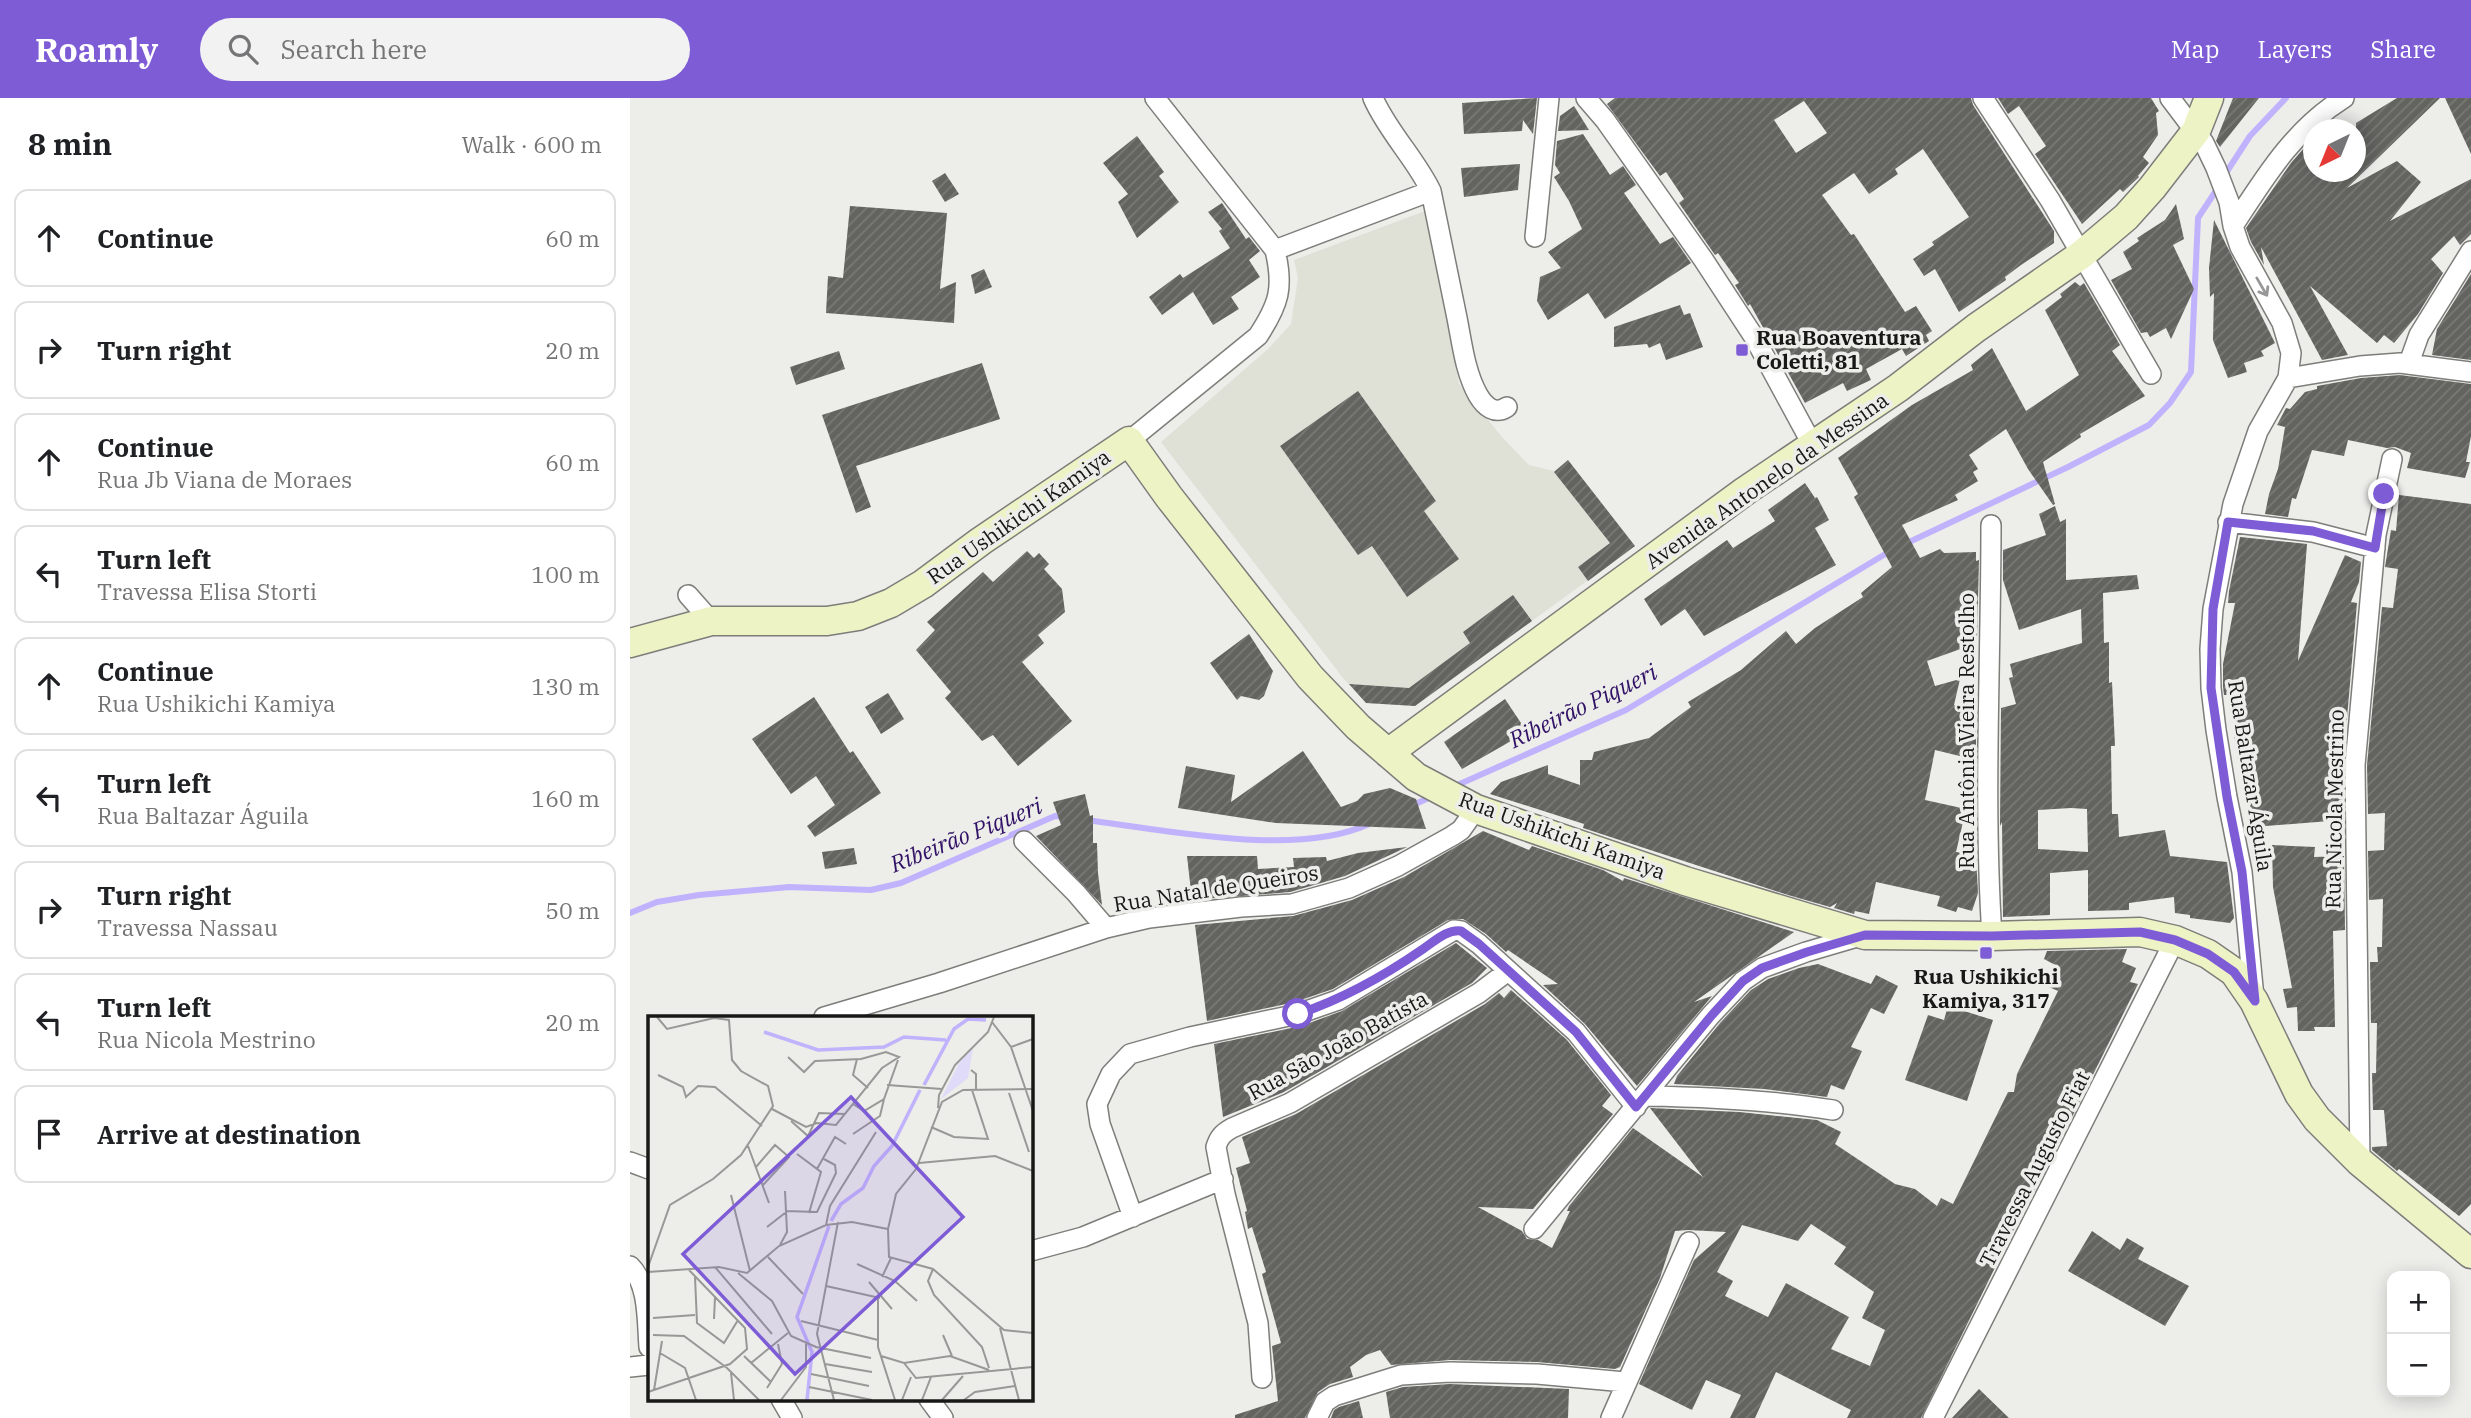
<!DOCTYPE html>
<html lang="en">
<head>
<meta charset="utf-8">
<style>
	:root { --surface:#fff; --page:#f2f2f2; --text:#202124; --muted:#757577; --line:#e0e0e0; --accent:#7e5cd6 }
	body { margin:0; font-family:"IBM Plex Serif",serif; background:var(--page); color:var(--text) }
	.controls { position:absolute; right:21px; bottom:21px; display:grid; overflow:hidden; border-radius:14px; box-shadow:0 4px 18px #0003 }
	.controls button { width:63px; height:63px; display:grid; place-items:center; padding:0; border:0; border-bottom:2px solid var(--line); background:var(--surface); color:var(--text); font:35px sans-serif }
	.compass { position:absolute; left:1673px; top:21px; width:63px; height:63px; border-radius:50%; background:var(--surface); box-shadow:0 4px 18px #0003; rotate:223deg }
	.stop { position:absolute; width:21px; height:21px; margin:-16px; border:5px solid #7e5cd6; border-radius:50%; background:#fff }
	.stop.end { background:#7e5cd6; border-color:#fff; box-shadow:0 2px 7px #0008 }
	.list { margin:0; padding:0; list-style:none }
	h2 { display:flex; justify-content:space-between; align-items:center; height:91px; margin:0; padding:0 28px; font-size:30px }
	h2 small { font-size:23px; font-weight:400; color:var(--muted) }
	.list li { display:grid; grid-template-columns:46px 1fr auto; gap:21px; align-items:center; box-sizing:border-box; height:98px; margin:0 14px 14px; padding:0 14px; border:2px solid var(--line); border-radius:14px }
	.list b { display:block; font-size:26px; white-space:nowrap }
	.list p { margin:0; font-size:23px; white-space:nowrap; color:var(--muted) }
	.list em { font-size:23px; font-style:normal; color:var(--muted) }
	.icon { flex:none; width:38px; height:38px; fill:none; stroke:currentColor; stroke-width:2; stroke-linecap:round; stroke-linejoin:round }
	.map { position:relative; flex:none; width:1841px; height:1320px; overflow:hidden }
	header { display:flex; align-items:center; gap:42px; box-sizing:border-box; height:98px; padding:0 35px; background:var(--accent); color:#fff }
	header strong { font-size:33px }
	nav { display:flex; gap:38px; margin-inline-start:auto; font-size:24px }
	.search { width:490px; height:63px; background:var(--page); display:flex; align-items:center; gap:18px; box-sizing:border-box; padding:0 24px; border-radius:38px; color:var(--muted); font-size:26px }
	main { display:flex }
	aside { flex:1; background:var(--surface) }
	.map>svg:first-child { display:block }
	.built { fill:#dfe1d7 }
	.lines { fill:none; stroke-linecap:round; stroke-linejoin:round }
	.stream { stroke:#c0b2fc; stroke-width:6 }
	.building { fill:url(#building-hatch); fill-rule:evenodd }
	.street-casing { stroke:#7d7d7a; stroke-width:22 }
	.secondary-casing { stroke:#7d7d7a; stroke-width:31 }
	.street { stroke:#fff; stroke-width:19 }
	.secondary { stroke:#eef3c6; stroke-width:28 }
	.oneway { stroke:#979797 }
	.route { stroke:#7e5cd6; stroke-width:9 }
	.poi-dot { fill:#7e5cd6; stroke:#ededea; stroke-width:2.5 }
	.labels { text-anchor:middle; stroke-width:7; stroke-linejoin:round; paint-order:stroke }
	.poi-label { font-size:21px; font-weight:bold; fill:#181817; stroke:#ededea; text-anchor:start }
	.street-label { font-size:21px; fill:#181817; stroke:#ededea }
	.water-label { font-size:23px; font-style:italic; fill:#301165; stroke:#ededea }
	.inset-river { fill:none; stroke:#c0b2fc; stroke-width:3.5 }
	.inset-road { fill:none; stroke:#989896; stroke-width:2 }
	.view { fill:#7e5cd6; fill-opacity:0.15; stroke:#7e5cd6; stroke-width:3.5 }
	.inset-edge { fill:none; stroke:#181817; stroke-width:3.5 }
</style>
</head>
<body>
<header>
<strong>Roamly</strong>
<div class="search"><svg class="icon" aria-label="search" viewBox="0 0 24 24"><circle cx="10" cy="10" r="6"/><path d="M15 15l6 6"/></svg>Search here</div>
<nav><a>Map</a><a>Layers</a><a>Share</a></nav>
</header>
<main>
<aside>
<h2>8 min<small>Walk · 600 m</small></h2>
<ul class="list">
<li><svg class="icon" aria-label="ahead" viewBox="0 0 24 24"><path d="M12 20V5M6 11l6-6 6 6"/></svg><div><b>Continue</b></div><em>60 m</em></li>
<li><svg class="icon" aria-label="right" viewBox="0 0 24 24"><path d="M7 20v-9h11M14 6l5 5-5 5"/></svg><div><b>Turn right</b></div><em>20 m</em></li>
<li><svg class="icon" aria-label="ahead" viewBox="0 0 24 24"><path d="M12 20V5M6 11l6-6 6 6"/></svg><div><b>Continue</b><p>Rua Jb Viana de Moraes</p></div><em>60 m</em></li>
<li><svg class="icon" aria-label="left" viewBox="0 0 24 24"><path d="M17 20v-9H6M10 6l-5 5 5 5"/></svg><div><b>Turn left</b><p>Travessa Elisa Storti</p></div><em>100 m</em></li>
<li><svg class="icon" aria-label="ahead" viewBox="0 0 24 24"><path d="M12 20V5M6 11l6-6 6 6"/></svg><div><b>Continue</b><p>Rua Ushikichi Kamiya</p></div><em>130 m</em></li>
<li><svg class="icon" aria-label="left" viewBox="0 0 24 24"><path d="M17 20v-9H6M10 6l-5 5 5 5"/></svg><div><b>Turn left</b><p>Rua Baltazar Águila</p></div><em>160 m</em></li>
<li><svg class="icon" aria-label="right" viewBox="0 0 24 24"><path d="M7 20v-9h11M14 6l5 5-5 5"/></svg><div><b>Turn right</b><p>Travessa Nassau</p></div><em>50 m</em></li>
<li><svg class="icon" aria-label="left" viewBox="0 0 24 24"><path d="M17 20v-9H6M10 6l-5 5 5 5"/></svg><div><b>Turn left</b><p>Rua Nicola Mestrino</p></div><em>20 m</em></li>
<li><svg class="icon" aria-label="arrive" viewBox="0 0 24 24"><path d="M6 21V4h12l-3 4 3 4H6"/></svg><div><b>Arrive at destination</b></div></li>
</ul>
</aside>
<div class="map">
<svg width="1841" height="1320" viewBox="0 0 1841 1320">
	<defs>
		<pattern id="building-hatch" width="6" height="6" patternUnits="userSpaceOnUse" patternTransform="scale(1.75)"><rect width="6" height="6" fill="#636360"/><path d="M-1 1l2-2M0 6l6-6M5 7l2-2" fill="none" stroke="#797976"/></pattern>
	</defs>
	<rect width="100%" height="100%" fill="#ededea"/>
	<path class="built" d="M795,113L829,286L872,339L899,367L924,373L938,362L1005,448L785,608L736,605L713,580L531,344L638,251L661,226L668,180L664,162Z"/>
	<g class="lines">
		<path class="stream" d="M1594,78L1620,38L1656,0
			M1275,446L1438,369L1519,327L1540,305L1561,274L1568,120L1589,88
			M823,689L996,612L1262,452
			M781,708L803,698
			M456,722C537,732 665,760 739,726
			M0,815L27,804L69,797L159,789L241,792L271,785L425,718L435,719"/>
	</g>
	<path class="building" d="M907,0L903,36L893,22L892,33L834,36L832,5Z
		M985,0H1341L1343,7L1424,133V145L1391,167L1375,179L1376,182L1329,214L1305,171L1294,178L1283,161L1304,147L1302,144L1339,119L1293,51L1265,71L1268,76L1239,96L1224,75L1192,97L1221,137L1224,136L1275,214L1286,208L1302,233L1296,237L1299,243L1276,258L1272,251L1236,271L1241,282L1217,293L1213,285L1175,305L1120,206L1118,208L1105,187L1109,185L1088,155L1085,157L1049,105L1054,101L1036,74L1030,78L977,6ZM1174,3L1197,35L1166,55L1144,22Z
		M1368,0H1521L1529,13L1526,15L1528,37L1513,59L1519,65L1508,78L1509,79L1493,94L1490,91L1452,126L1405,56L1416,48L1389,8L1378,16Z
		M1603,0H1629L1590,49L1586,43Z
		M1767,0H1810L1717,90L1767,63L1791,84L1760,123L1841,81V136L1830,147L1824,138L1801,161L1813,175L1788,216L1764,245L1754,237L1747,245L1680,188L1718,257L1692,262L1631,149L1634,167L1621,144L1616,130L1661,65L1675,49L1684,44V74H1726V25Z
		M1815,0H1841V56Z
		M944,8L959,32L928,33L930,18Z
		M953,36L980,77L993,68L1006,87L994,95L1030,146L1043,139L1061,165L975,221L958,195L918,222L907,203L910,179L931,170L918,154L952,131L939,103L924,79L930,75L925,67L927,43Z
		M507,38L534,74L529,78L549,104L507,140L488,104L498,96L473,65Z
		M890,66L888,92L834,99L831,70Z
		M315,75L329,96L315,104L302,83Z
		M592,105L616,141L619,139L630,153L619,162L630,179L601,199L609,211L583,227L563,194L532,217L519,199L550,176L553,180L600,150L589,133L592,131L578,114Z
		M1546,106L1554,141L1543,147L1564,191L1541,241L1536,230L1520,239L1517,234L1511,235L1481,182L1502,171L1493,154L1509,143L1507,140L1535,122Z
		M220,108L317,115L310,191L326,184L324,225L196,215L198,178L213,180Z
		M1584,122L1645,245L1631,253L1634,258L1614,265L1617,274L1598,280L1583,242L1584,195L1580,199L1579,170Z
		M354,171L362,189L345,196L341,177Z
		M1841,176V262L1802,257L1807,231Z
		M1445,184L1450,188L1454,185L1490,247L1482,253L1515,298L1450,336L1451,339L1413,364L1425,406L1423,407L1398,371L1376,331L1339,357L1348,371L1343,374L1348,383L1325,397L1328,402L1272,427L1290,460L1310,451L1314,455L1346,454V463L1349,462L1347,541L1338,540L1336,549L1297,563L1305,588L1330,581L1324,607L1330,608L1329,612L1346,617V723L1337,721L1342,661L1305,652L1295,702L1336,711L1326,754L1346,757L1348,795L1342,813L1328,809L1326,814L1307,808L1310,798L1246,784L1239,816L1225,813L1224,816L1204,810L1207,805L1200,809L1158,797L953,730L954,726L860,696L871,684L918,667V676L950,687V662H962L964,654L1019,640L1061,609L1058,604L1111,572L1156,533L1166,546L1185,530L1233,499L1231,495L1262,469L1224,399L1228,396L1208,360L1282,307L1343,272L1341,267L1362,250L1396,313L1449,277L1415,212L1432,199L1430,196Z
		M1050,207L1054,217L1060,215L1073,249L1036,262L1030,245L1019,250L1017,246L984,249V229Z
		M209,253L215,271L166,287L160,269Z
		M352,265L370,321L226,368L241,409L226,415L192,317Z
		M1770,277L1841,286V338L1836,364H1840L1835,380L1777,370L1781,355L1765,349L1757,350L1718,342L1714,358L1682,352L1666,401L1662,400L1658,419L1635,416L1639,396L1648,371L1655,329L1647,327L1656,310L1660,311L1675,294L1687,291V288L1731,280Z
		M728,293L806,403L794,413L829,461L777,499L742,448L728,457L650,348Z
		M938,362L1005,448L958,483L948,469L980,445L924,374Z
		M1175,385L1185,400L1187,399L1199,422L1185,430L1206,467L1074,538L1055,511L1031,528L1014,501L1097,442L1103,450L1145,423L1138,412Z
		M1769,397L1841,406V1106L1829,1118L1769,1071L1767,1073L1742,1052V1049L1757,1048L1754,1012H1743L1742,975H1746L1747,925H1741L1740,864H1748L1747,849H1752L1753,801L1739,802L1738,753L1754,752L1755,715L1738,716L1737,667L1752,509L1763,510L1768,471L1755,469L1761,432L1766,433Z
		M1425,408L1430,424L1436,421V482L1507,477L1509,491L1473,495L1474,545L1479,544V585L1482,584L1485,648H1481L1482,716H1488L1489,739L1535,732L1540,758L1597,764L1604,820L1600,825L1560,820V817L1545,815L1544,799L1499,805V812L1458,813V772L1420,775V817L1373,819L1372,724L1370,728L1371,610L1386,606L1379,580L1383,579L1380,566L1452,545L1451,511L1389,532L1373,482V452L1416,437L1409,416ZM1441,710L1457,711L1458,754L1408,751V712Z
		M1610,439L1677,446L1668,563L1715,457L1731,464L1729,484L1721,504L1727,505L1713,666L1712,722L1623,729L1617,681L1618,644L1605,642L1603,633L1606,597H1594L1593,589V566L1605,505H1598L1599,493Z
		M397,453L404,460L409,455L419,466L414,471L432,491L435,514L408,537L414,545L392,564L442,623L388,668L363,637L352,643L315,600L321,594L286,552L305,532L297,524L353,474L363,484Z
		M883,497L902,523L785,608L736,605L719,586L779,590L840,545L833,534Z
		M619,536L643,573L634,598L629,602L611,598L607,602L580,565Z
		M258,595L274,621L251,636L235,609Z
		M184,599L220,655L223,653L251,695L185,739L177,728L205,707L186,678L161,696L122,641Z
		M875,601L897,634L832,671L814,644Z
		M673,653L711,709L727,703L734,696L760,690L786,701L796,731L646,725L548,710L556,668L605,677L601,704Z
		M455,696L460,718L463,717V745H467L468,775L472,807L406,738L431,727L423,704Z
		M853,733L899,752L902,748L973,772L993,783L994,780L1164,834L1064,904L1082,898L1007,988L955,926L913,887L928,886L878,852L876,854L856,836L833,821L818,822L703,891L665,904L577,923L565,827L663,818L722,802L774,779Z
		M1642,747L1685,749L1684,759L1714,758L1715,832L1703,833L1705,929H1684L1685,933H1668L1667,909L1657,910L1653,891L1662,890L1643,789Z
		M777,749L715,778L660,794L562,802L557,758H627L628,771L664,769L663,760L696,759L697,763L728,755Z
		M224,750L227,766L195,771L192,754Z
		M826,845L857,870L842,885L654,994L593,1019L584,946L671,928L712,913Z
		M1497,851L1492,864L1506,870L1500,884L1508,886L1442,1019L1427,1017L1425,1036H1421L1417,1068L1382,1135L1291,1320H1217L1221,1312L1146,1274L1125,1320H1100L1111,1297L1076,1282L1062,1312L1009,1286L1064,1162L1096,1134L1058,1132L1045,1133L1030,1180L990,1269L985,1271L907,1264L820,1262L761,1267L750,1252L736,1257L720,1269L723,1279L700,1286L688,1294L675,1320H605V1317L648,1303L642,1248L651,1245L632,1176L636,1174L622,1129L618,1131L615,1114L617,1113L606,1070L620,1065L612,1039L666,1016L855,906L869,895L874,900L881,892L937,942L981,997L972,1008L983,1016L903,1111L848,1109L892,1133L897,1141L908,1142L922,1150L940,1113H937L939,1108L1003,1030L1073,1079L1020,1010L1109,1014L1187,1022L1211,1034L1205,1046L1265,1086L1285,1091L1307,1108L1311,1100L1323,1106L1378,994H1384L1387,976L1428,893L1419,889L1429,869L1414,861L1417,853ZM1181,1126L1216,1149L1204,1166L1244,1194L1232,1220L1255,1232L1240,1268L1201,1251L1219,1219L1156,1185L1138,1219L1095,1198L1103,1183L1087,1174L1112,1127L1168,1143Z
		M1188,866L1241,886L1246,877L1268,888L1254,916L1241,910L1221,949L1232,953L1214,992L1201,987L1197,999L1134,991L1044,986L1047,978L1090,925L1121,892L1138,881L1169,870Z
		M1318,908L1363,922L1337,1003L1275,982L1298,917L1314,922Z
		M1462,1133L1490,1152L1497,1140L1514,1150L1508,1161L1559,1188L1535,1228L1438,1173Z
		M820,1286L939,1291L938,1320H760L756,1294L773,1289Z
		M1349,1291L1379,1320H1322Z
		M729,1303L733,1320H701L704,1312L709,1309Z"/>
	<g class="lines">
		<defs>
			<path id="street" d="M743,0C758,34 785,60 801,93C810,135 818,178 827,220C832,245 835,274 848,297C855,309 865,317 877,309
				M956,0L975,22L1073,161L1124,239L1182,346
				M1353,0L1420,102L1521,276
				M1540,0L1574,45L1586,70L1599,104L1603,128L1610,149L1652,225L1661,255L1658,280L1628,333L1603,406L1583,511L1580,551L1581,590L1586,632L1597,699L1612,774L1624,900
				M1603,128C1635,79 1664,31 1714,0
				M905,139L919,0
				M645,152L801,93
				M1779,265L1789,237L1841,153
				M1658,280L1730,268L1770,265L1841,274
				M499,343L628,238C649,206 654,190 645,152L525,0
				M1598,424L1683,434L1745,450
				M1361,427C1361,564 1353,702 1362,838
				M58,497L81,523
				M394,743L446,795L476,830
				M194,919L309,885L476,830L519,820L611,809L662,806L719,790L768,768L822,738L831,732L846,711
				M1016,998C1079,999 1141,1002 1203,1012
				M0,1064L19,1071
				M1730,1064L1725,667L1746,437L1762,361
				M503,1119L470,1026L467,1006L481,976L500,956L560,939L668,916L708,902L824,832L831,833L849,846L946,934L1006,1009
				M904,1131L1081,917L1113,883L1132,870L1176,854L1234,837
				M401,1153L453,1139L593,1081
				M0,1168C19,1186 17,1224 19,1249
				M0,1269L19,1267
				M632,1280L628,1225L595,1096L586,1049C589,1039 593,1035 602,1030L660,1005L849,895L878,873
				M151,1301L162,1320
				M299,1301L313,1320
				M687,1320L695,1304L704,1298L771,1277L820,1274L907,1276L995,1284
				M981,1320L1059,1144
				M1303,1320L1545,842"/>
			<path id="secondary" d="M0,545L81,523H197L228,518L261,505L293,486L351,443L499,343L539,399L680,579L728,629L786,679L846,711L1055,783L1235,837L1362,838L1510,834L1545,842L1578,856L1604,874L1624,903L1669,996L1687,1021L1730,1064L1841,1156
				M758,655L1115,393L1268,290L1346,230L1451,157L1496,119L1522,90L1566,33L1579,0"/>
		</defs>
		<use href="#street" class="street-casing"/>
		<use href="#secondary" class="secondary-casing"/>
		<use href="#street" class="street"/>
		<use href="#secondary" class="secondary"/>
	</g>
	<defs><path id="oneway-shaft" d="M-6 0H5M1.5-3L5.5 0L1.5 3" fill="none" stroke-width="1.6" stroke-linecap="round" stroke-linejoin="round" transform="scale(1.75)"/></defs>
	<use class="oneway" href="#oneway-shaft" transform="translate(1632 189) rotate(60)"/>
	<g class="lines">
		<path class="route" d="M668,916C713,901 754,878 793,851C805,843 817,831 831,833L849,846L946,934L1006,1009L1082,917L1113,883L1132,870L1177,854L1235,837L1362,838L1510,834L1545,842L1578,856L1604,874L1625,903L1612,774L1597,699L1581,590L1583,511L1598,424L1683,433L1745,450L1754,396"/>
	</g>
	<g class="poi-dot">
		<rect x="1105" y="245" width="14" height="14" rx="3.5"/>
		<rect x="1349" y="848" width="14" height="14" rx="3.5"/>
	</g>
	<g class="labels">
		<g class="poi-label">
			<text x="1126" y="247">Rua Boaventura<tspan x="1126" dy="24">Coletti, 81</tspan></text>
			<text x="1356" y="886" text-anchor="middle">Rua Ushikichi<tspan x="1356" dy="24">Kamiya, 317</tspan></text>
		</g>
		<g class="street-label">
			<text transform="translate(1137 383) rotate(-35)" y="7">Avenida Antonelo da Messina</text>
			<text transform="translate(389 419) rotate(-35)" y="7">Rua Ushikichi Kamiya</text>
			<text transform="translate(1337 633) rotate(-90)" y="7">Rua Antônia Vieira Restolho</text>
			<text transform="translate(1620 678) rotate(81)" y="7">Rua Baltazar Águila</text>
			<text transform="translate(1705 711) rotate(-89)" y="7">Rua Nicola Mestrino</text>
			<text transform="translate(932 738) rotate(20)" y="7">Rua Ushikichi Kamiya</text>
			<text transform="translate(586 791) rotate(-9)" y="7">Rua Natal de Queiros</text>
			<text transform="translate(708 948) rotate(-29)" y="7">Rua São João Batista</text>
			<text transform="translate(1405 1071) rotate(-63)" y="7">Travessa Augusto Fiat</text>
		</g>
		<g class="water-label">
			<text transform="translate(953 608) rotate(-26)" y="8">Ribeirão Piqueri</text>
			<text transform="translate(336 737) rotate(-22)" y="8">Ribeirão Piqueri</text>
		</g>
	</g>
	<g transform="translate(18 918)">
		<rect width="385" height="385" fill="#ededea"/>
		<path d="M325,32L320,62L293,83L311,47Z" fill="#e0dbf8"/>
		<path class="inset-river" d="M116,16L170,34L236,31L256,21L298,24M276,69L306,13L320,3L338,4M183,205L193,188L215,172L226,150L244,130L272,74M159,384L164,336L149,301L181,210"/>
		<path class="inset-road" d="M344,6L363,31L385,95M363,31L385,23M209,43L205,59L220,72M323,54L328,58V73M10,59L35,71L38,81L50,70L67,71L114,110M239,69L294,73M361,77L381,136M205,88L216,95L236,83L250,44M290,92L291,79L307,49L340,16L346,1M124,93L158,111L169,107L188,109L234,52L251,41L238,36L213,43L167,45L156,56L140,41M143,105L160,120L171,97L197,98M283,111L306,121L340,123L324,74M205,118L232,100L236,83M100,130L121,187M149,138L173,156L161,197M271,147L347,140L385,155M108,151L127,129L141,141L115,169M169,153L187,121L198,128M83,179L102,255M138,195L169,196L188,157L187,149L174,142M178,209L182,190L228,116M119,211L137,197M240,213L241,241L285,253L356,314L385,317M132,229L139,216L137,175M120,241L155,278M209,248L247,265L269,285M0,251L22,189L65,163L93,139L125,90L120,70L93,55L84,44L81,4L66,2L19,13L9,1M67,251L124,318M285,253L280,265L286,279L334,331L341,352M0,256L71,251L99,257L131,230L178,209L204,206L240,213L248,178L268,153L294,86L315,74L385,73M90,257L124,285L143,320L168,331L223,342M47,261L49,307L76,327L90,304M234,261L243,242M221,266L244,293M178,270L232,282M230,283V331L247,384M5,302L47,299M66,303L67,281M153,305L230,324M352,312L371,384M5,319L36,320L79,352L111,384M295,319L304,340M12,337L37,352L48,384M96,340L123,366M233,340L256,347L302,340L341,354M103,347L140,317M256,347L268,362L385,351M177,348L224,356M83,357L86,384M163,358L221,370M161,371L224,384M119,372L134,348L130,328M6,374L14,325M0,376L82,348L99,333L97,312L41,254M133,384L158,351V327M186,384L169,318L190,206M254,384L263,361M274,384L283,361M294,384L315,360M316,384L327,376L367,370"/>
		<path class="view" d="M203,81L315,201L147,358L35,238Z"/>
		<rect width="385" height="385" class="inset-edge"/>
	</g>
</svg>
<div class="controls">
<button>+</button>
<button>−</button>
</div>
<svg class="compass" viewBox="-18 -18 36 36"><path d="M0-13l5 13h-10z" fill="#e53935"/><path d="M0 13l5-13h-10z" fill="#757577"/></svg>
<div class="stop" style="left:668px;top:916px"></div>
<div class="stop end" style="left:1754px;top:396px"></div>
</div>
</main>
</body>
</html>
